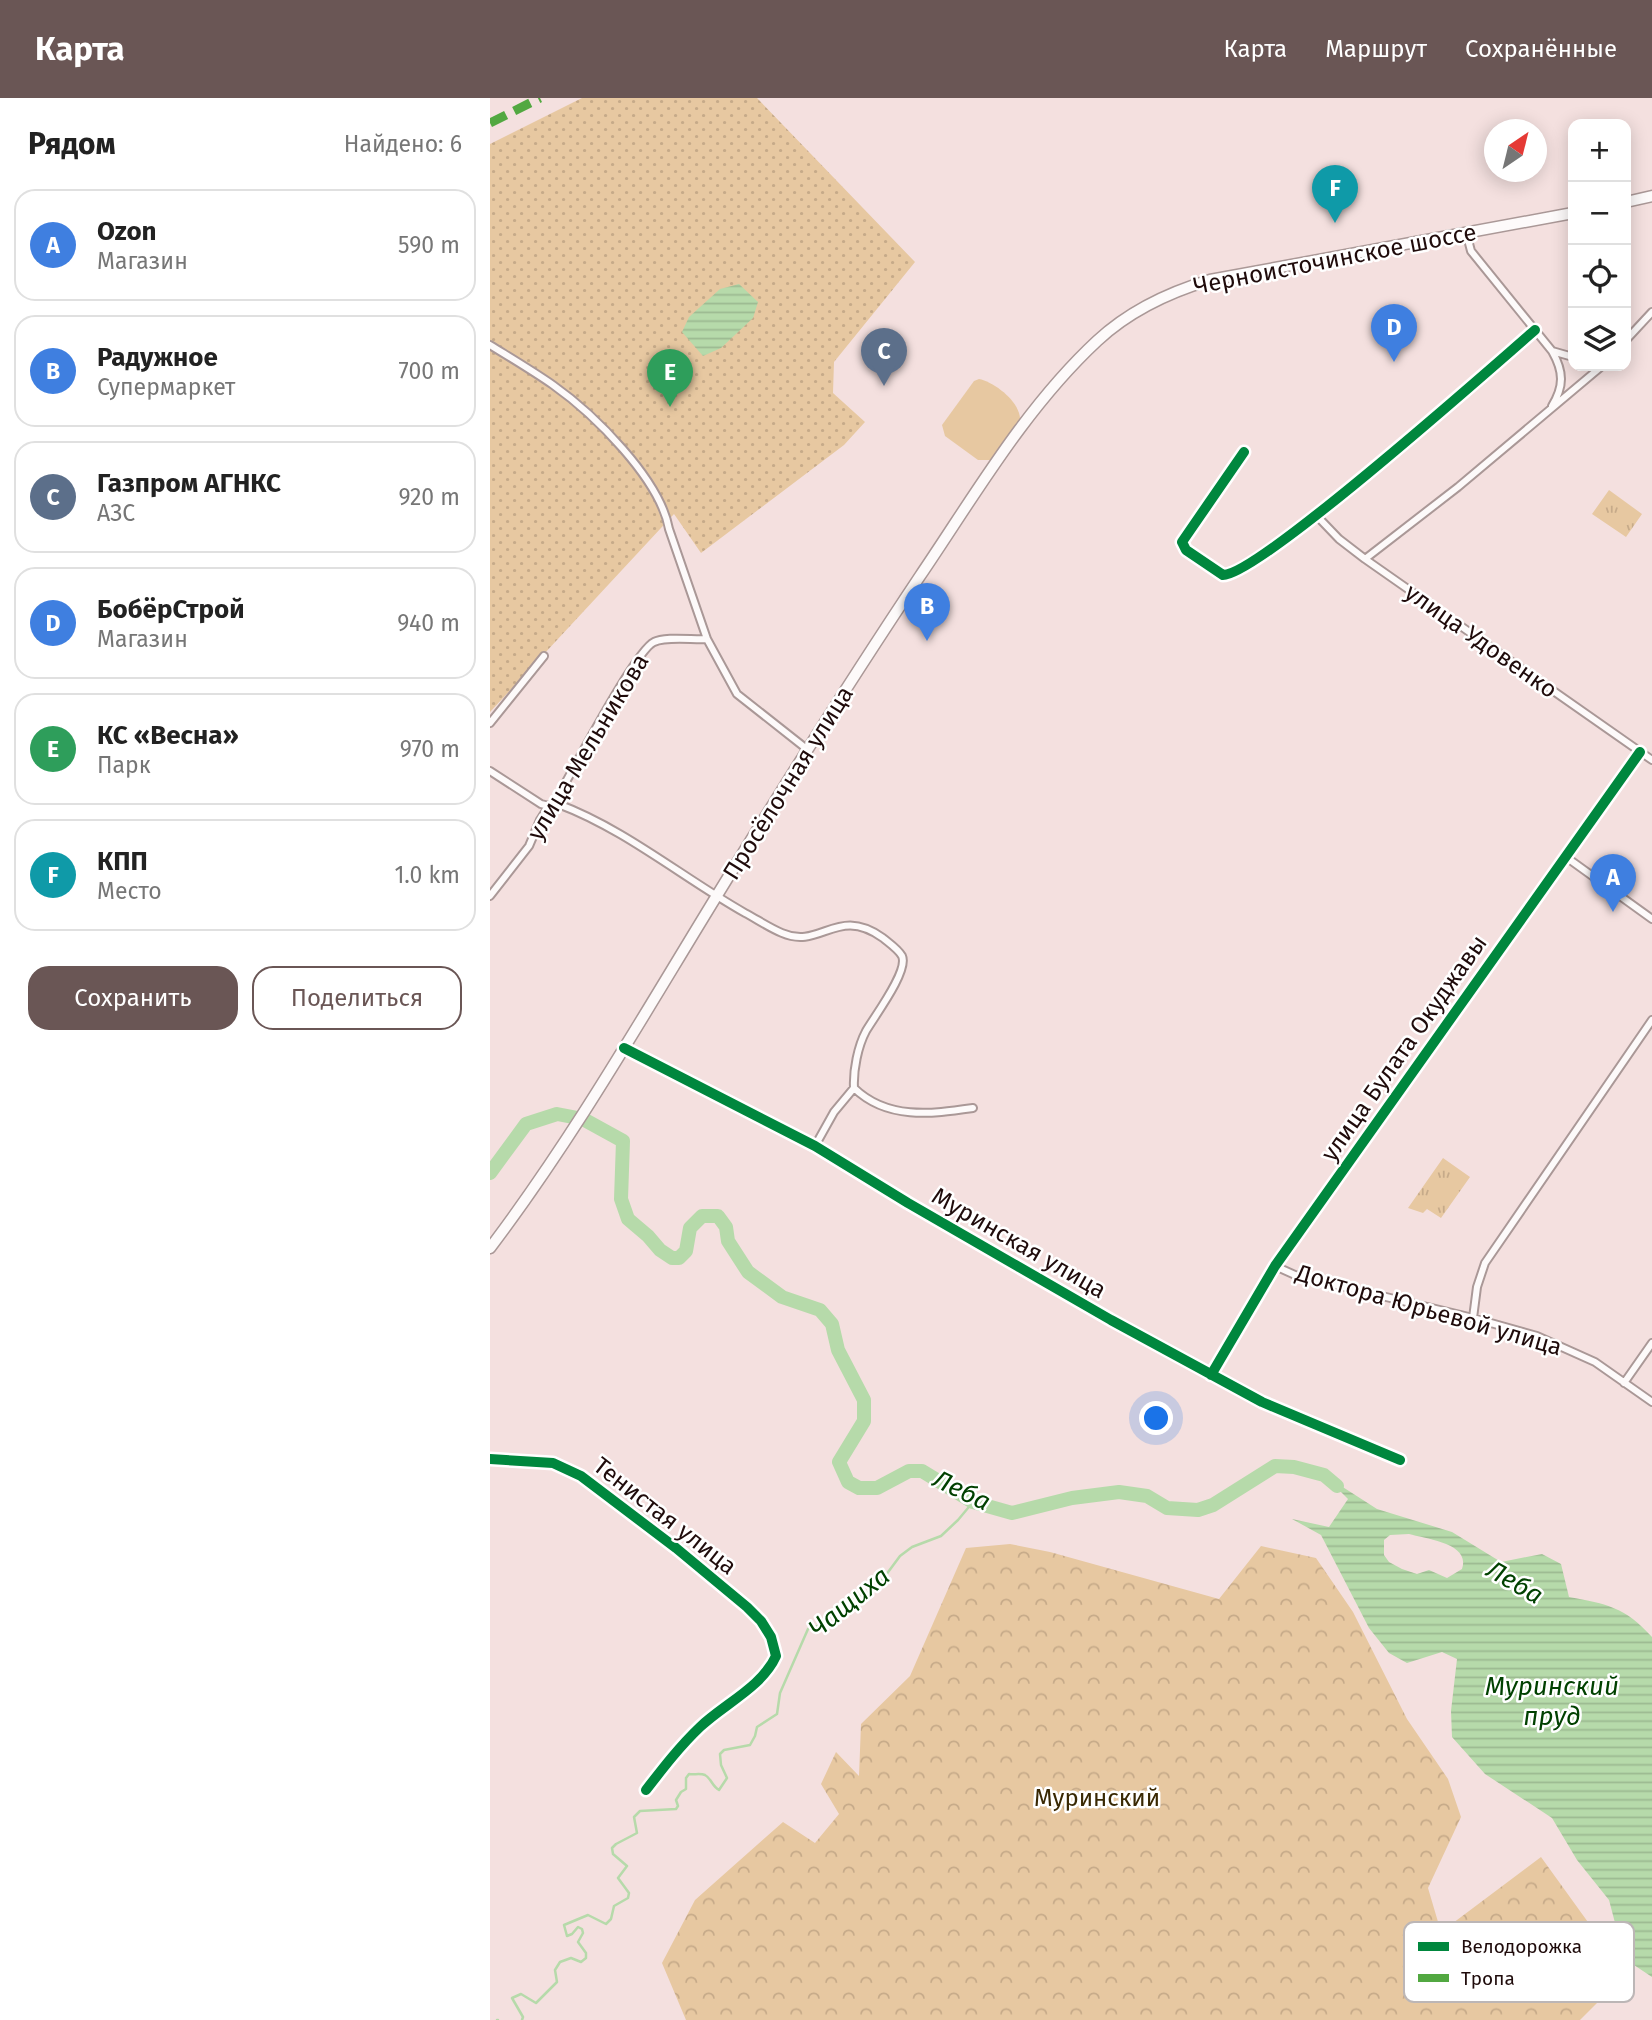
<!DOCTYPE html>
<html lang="ru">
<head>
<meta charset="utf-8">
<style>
	:root { --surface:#fff; --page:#f6f6f6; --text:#222; --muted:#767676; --line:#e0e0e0; --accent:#6a5655 }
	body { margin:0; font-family:"Fira Sans",sans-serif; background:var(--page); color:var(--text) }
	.controls { position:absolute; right:21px; top:21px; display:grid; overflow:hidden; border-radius:14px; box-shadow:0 4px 18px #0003 }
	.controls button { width:63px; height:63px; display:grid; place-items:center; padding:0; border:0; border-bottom:2px solid var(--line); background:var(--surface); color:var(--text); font:35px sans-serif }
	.compass { position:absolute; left:994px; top:21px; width:63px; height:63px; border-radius:50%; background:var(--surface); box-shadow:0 4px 18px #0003; rotate:35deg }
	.you { position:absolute; left:667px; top:1321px; width:24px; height:24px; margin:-18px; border:5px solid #fff; border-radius:50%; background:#1a73e8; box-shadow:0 0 0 10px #1a73e833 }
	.badge { display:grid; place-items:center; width:46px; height:46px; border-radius:50%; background:var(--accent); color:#fff; font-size:23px; font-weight:700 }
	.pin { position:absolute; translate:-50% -58px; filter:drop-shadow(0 2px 4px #0008) }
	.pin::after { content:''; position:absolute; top:37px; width:24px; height:21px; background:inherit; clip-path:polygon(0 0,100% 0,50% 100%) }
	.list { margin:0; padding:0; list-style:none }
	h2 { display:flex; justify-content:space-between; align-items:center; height:91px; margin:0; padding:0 28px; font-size:30px }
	h2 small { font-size:23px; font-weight:400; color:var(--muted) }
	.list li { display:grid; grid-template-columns:46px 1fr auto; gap:21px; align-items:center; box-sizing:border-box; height:112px; margin:0 14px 14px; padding:0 14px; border:2px solid var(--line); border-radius:21px }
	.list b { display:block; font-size:26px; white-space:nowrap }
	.list p { margin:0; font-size:23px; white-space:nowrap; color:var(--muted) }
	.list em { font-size:23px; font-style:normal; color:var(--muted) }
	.actions { display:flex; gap:14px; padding:21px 28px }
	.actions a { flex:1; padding:16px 0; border:2px solid var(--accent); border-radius:21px; text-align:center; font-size:24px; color:var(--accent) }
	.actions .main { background:var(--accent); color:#fff }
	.icon { flex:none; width:38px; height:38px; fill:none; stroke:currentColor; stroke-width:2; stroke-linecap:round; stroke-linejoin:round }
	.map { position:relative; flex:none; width:1162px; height:1922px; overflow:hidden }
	header { display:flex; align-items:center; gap:42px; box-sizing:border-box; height:98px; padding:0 35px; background:var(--accent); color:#fff }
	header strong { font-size:33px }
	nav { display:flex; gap:38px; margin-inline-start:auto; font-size:24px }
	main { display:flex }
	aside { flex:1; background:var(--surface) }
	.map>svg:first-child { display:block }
	.grass { fill:#e7c8a1 }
	.forest { fill:url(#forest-crowns) }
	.park { fill:url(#park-tufts) }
	.garden { fill:url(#garden-dots) }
	.water { fill:url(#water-rules); fill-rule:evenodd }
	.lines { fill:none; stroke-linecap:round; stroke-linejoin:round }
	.stream { stroke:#b6daaa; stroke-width:2.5 }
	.river { stroke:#b6daaa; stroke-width:14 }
	.minor-casing { stroke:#aa9897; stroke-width:10 }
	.primary-casing { stroke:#aa9897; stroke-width:13 }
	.minor { stroke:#fdfafa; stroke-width:6 }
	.primary { stroke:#fdfafa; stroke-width:10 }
	.quiet { stroke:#52a841; stroke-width:9; stroke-dasharray:18 9; stroke-linecap:butt }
	.cycleway-casing { stroke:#fff; stroke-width:15 }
	.cycleway { stroke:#00873e; stroke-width:10 }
	.labels { text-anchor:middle; stroke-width:5; stroke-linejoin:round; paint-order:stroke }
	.street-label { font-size:24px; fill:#1f0b0b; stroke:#fff }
	.park-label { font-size:24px; fill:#392803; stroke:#fff }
	.water-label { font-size:26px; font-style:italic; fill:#004100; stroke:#fff }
	.key { fill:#fff; stroke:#bcb6b6; stroke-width:2 }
	.key-label { font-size:19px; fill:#1f0b0b }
</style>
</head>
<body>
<header>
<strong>Карта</strong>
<nav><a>Карта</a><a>Маршрут</a><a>Сохранённые</a></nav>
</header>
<main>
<aside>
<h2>Рядом<small>Найдено: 6</small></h2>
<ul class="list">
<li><span class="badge" style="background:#3f7fe0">A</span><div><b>Ozon</b><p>Магазин</p></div><em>590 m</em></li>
<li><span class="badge" style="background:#3f7fe0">B</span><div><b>Радужное</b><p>Супермаркет</p></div><em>700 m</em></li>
<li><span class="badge" style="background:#5c6f8a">C</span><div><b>Газпром АГНКС</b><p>АЗС</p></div><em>920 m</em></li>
<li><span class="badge" style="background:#3f7fe0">D</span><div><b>БобёрСтрой</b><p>Магазин</p></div><em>940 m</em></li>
<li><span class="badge" style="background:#2e9e5b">E</span><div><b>КС «Весна»</b><p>Парк</p></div><em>970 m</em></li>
<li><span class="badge" style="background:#0f9aa8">F</span><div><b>КПП</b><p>Место</p></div><em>1.0 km</em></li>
</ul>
<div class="actions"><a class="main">Сохранить</a><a>Поделиться</a></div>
</aside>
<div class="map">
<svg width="1162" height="1922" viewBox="0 0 1162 1922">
	<defs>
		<pattern id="forest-crowns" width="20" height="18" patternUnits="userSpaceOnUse" patternTransform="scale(1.75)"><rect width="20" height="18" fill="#e7c8a1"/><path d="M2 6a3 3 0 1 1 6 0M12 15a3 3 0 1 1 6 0" fill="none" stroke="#c6aa89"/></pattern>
		<pattern id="park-tufts" width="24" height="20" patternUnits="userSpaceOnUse" patternTransform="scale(1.75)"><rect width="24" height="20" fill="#e7c8a1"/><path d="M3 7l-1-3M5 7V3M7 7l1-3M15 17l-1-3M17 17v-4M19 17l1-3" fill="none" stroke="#c6aa89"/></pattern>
		<pattern id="garden-dots" width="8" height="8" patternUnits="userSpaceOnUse" patternTransform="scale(1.75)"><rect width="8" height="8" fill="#e7c8a1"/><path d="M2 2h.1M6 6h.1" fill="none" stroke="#c6aa89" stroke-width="1.8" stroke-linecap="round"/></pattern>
		<pattern id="water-rules" width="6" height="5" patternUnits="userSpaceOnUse" patternTransform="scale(1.75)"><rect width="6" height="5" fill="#b6daaa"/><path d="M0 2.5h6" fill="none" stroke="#9cba91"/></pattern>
	</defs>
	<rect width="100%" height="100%" fill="#f4e0df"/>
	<path class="grass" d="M489,281C505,284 531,305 530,322L503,362H488L455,338L452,327L484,283Z"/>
	<path class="forest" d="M520,1446L560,1454L729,1501L771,1448L826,1460L863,1514L917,1621L958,1681L971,1719L938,1790L951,1834L1051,1759L1108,1838L1126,1886L1090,1922H196L172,1865L205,1802L293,1724L325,1745L349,1716L331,1686L346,1654L369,1678L371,1626L420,1578L476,1450Z"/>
	<path class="park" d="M1119,392L1152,416L1136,439L1102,416Z
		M953,1060L980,1079L951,1120L937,1111L933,1115L918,1110Z"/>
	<path class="garden" d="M92,0H267L425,164L344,264L343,295L375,324L354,347L211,455L184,416L0,614V46Z"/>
	<path class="water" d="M249,186L268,204L263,220L231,250L213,258L192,234L199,219L230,191Z
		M834,1377L887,1411L962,1434L1011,1464L1052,1456L1071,1466L1079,1499C1117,1506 1135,1509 1162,1539V1879L1141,1865L1129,1840L1119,1802L1087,1762L1062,1720L995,1676L962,1639L961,1613L967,1561L952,1554L917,1565L899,1555L879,1530L831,1437L802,1421L839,1429L858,1401ZM919,1436C936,1441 981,1445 972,1471L957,1480L939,1472L927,1476L912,1471L899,1464L894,1457V1442L900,1437Z"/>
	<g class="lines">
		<path class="stream" d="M7,1922H8
			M32,1922L33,1919L22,1900L31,1896L46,1905L67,1884L65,1872L70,1864L81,1860L91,1864L96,1860V1855L88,1844L93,1835L92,1831L88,1829L82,1836L77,1838L74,1827L98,1817L116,1826L121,1821L124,1808L138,1800L139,1795L128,1780L137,1768L123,1756L122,1750L126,1746L147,1735L144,1719L150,1713L186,1711L188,1708L186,1702L191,1694L196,1691V1680L199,1676C204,1677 210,1675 215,1677C221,1680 222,1688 229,1692L237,1680L231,1667L230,1656L234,1652L260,1647L265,1638L267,1629L287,1616L290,1595L318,1531L331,1527L355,1504L377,1495L390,1485L410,1458L422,1449L451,1438L468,1422L483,1404"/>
		<path class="river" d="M0,1075L36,1026L67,1016L93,1021L133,1043L131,1101L138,1121L158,1138L170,1152L182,1160H189L196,1153L200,1130L212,1118H228L236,1129L238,1143L258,1174L292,1199L330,1212L342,1226L348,1252L374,1302V1323L349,1364L358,1384L369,1390H387L419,1373H432L483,1404L522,1415L582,1400L629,1394L657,1398L677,1410L708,1412L723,1407L785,1368L804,1369L834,1377L847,1388"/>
		<defs>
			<path id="minor" d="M976,134L981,153L1062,253C1074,274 1074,288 1062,308
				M1136,242L1162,214
				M0,247C21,260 43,273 63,287C104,316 170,381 179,431L217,541L247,596L318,652
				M1062,253L1083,259
				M754,354L692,444L696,452L733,477C769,477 1002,269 1045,232
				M826,417L849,441L875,461L1162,662
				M875,461L968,389L1112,268
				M0,625L54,558
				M0,673L51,706L59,708
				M68,706C135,731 193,780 255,815C268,822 280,830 292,835C331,852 347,807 393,840C399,845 408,851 412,858C419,873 384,919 376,933C368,948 363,972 364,990C397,1022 441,1016 483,1010
				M1076,759L1162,821
				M0,798L39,748L50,722L59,708L68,706L73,689C87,665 146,552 164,544C175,538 204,542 217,541
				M134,950L325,1048L418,1105L621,1222L772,1304L910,1362
				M325,1048L344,1014L364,990
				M785,1168L805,1177L983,1220L1047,1238L1105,1264L1162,1304
				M983,1220L987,1189L995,1165L1162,922
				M721,1277L785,1168L1150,654
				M1134,1285L1162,1245
				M0,1361L63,1365L91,1378L186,1450L257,1509L271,1523L281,1539L286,1558C272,1589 234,1606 210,1629C190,1648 173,1670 156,1692"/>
			<path id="primary" d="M1136,104L1162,98
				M0,1150C84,1039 153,918 226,799C292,691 360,583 430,478C485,397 535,310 607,243C638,214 680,194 720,182L1083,115"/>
		</defs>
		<use href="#minor" class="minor-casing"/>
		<use href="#primary" class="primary-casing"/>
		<use href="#minor" class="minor"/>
		<use href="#primary" class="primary"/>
		<path class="quiet" d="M0,25L50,0"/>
		<defs>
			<path id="cycleway" d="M754,354L692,444L696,452L733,477C769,477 1002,269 1045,232
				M134,950L325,1048L418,1105L621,1222L772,1304L910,1362
				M721,1277L785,1168L1150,654
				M0,1361L63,1365L91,1378L186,1450L257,1509L271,1523L281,1539L286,1558C272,1589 234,1606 210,1629C190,1648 173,1670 156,1692"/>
		</defs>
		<use href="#cycleway" class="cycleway-casing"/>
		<use href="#cycleway" class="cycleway"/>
	</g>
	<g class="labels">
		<g class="street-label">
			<text transform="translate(845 161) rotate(-11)" y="8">Черноисточинское шоссе</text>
			<text transform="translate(991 543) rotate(35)" y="8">улица Удовенко</text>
			<text transform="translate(98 649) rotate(-59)" y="8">улица Мельникова</text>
			<text transform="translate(298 685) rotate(-58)" y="8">Просёлочная улица</text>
			<text transform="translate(914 950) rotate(-55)" y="8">улица Булата Окуджавы</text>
			<text transform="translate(529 1145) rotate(30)" y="8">Муринская улица</text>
			<text transform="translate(939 1212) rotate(16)" y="8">Доктора Юрьевой улица</text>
			<text transform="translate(175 1418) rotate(38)" y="8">Тенистая улица</text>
		</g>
		<g class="park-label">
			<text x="607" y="1708">Муринский</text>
		</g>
		<g class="water-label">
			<text transform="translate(472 1392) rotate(26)" y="9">Леба</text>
			<text transform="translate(1025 1484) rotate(30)" y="9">Леба</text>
			<text transform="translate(359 1504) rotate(-39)" y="9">Чащиха</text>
			<text x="1062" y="1597">Муринский<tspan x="1062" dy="30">пруд</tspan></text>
		</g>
	</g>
	<rect x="914" y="1824" width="230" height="80" rx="10" class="key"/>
	<rect x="928" y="1844" width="31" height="9" fill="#00873e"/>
	<rect x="928" y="1876" width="31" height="8" fill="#52a841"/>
	<g class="key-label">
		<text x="971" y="1855">Велодорожка</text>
		<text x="971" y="1887">Тропа</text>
	</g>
</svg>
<div class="controls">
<button>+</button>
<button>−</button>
<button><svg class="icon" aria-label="locate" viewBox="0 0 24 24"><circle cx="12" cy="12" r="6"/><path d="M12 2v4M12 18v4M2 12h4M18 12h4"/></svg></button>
<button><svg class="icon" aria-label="layers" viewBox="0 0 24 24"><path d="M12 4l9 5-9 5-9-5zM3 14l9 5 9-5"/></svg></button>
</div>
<svg class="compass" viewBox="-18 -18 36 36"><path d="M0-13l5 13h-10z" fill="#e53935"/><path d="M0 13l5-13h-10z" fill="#767676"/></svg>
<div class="you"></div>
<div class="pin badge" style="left:1123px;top:814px;background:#3f7fe0">A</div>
<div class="pin badge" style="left:437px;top:543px;background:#3f7fe0">B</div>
<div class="pin badge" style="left:394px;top:288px;background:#5c6f8a">C</div>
<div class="pin badge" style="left:904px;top:264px;background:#3f7fe0">D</div>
<div class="pin badge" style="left:180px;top:309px;background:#2e9e5b">E</div>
<div class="pin badge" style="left:845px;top:125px;background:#0f9aa8">F</div>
</div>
</main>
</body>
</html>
